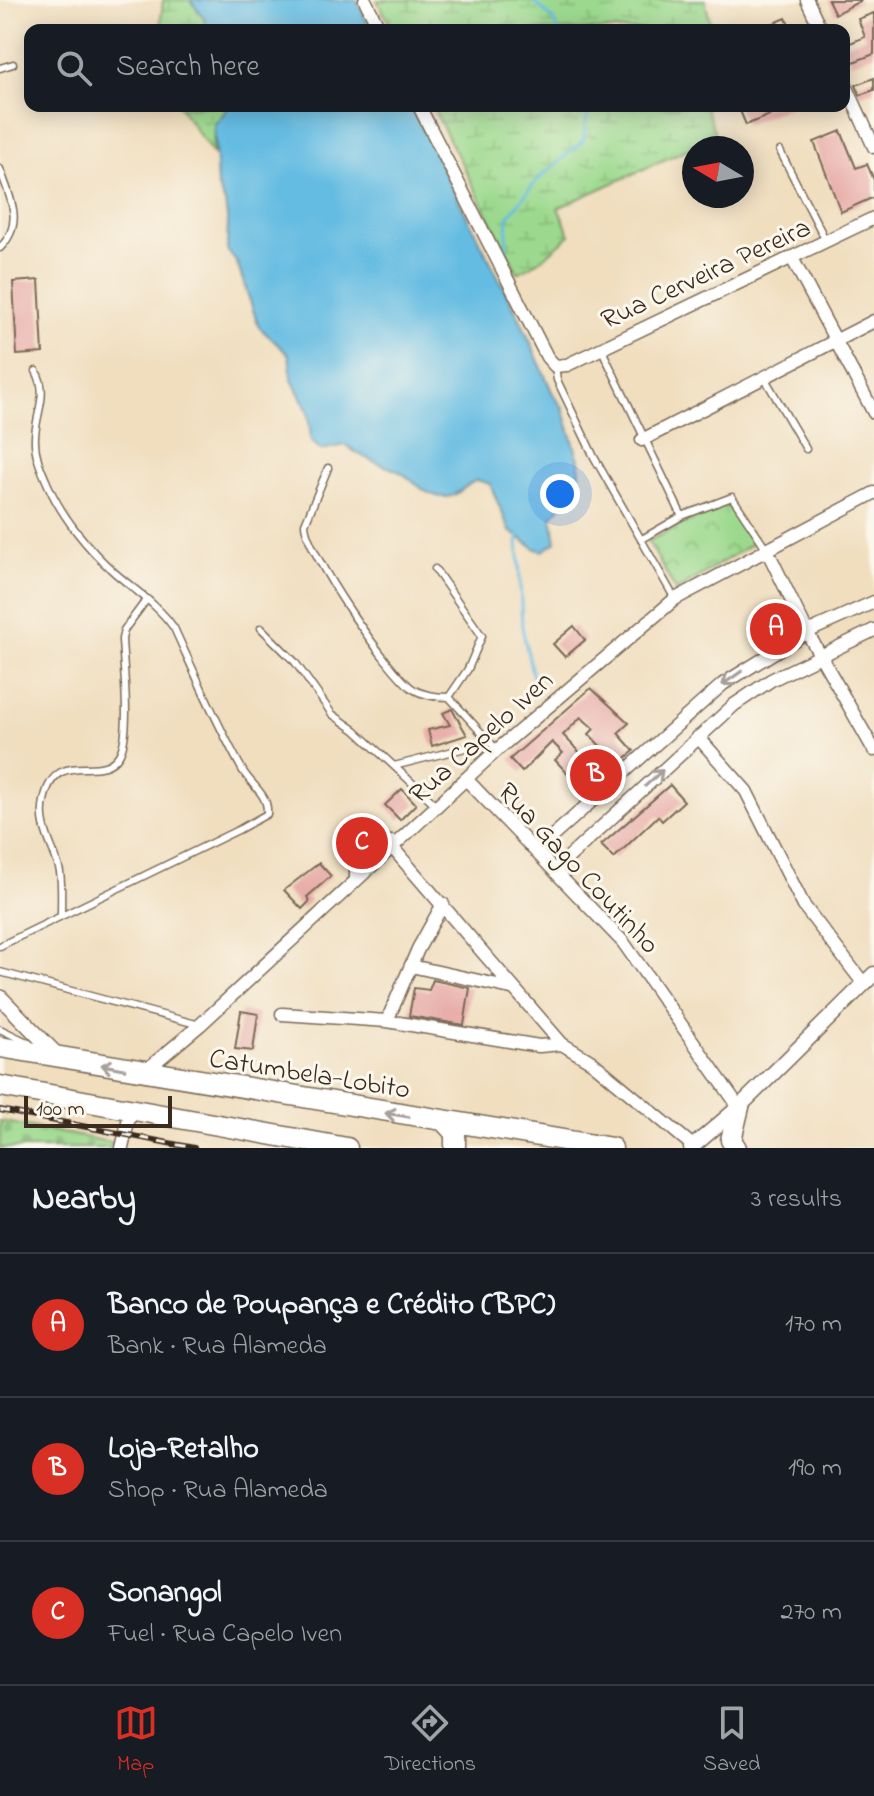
<!DOCTYPE html>
<html lang="en">
<head>
<meta charset="utf-8">
<style>
	:root { --surface:#171b24; --page:#20242c; --text:#f1f3f6; --muted:#9ea1a6; --line:#363941; --accent:#d93025 }
	body { margin:0; font-family:"Indie Flower",sans-serif; background:var(--page); color:var(--text) }
	.compass { position:absolute; left:682px; top:136px; width:72px; height:72px; border-radius:50%; background:var(--surface); box-shadow:0 4px 20px #0003; rotate:280deg }
	.scale { position:absolute; left:24px; bottom:20px; width:148px; box-sizing:border-box; padding-left:8px; border:4px solid #3b2a1e; border-top:0; font-size:22px; line-height:28px; white-space:nowrap; color:#3b2a1e; -webkit-text-stroke:6px #fbf7ec; paint-order:stroke }
	.you { position:absolute; left:560px; top:494px; width:28px; height:28px; margin:-20px; border:6px solid #fff; border-radius:50%; background:#1a73e8; box-shadow:0 0 0 12px #1a73e833 }
	.badge { display:grid; place-items:center; width:52px; height:52px; border-radius:50%; background:var(--accent); color:#fff; font-size:26px; font-weight:700 }
	.pin { position:absolute; translate:-50% -50%; border:4px solid #fff; box-shadow:0 2px 8px #0006 }
	.list { margin:0; padding:0; list-style:none }
	h2 { display:flex; justify-content:space-between; align-items:center; height:104px; margin:0; padding:0 32px; font-size:34px }
	h2 small { font-size:26px; font-weight:400; color:var(--muted) }
	.list li { display:grid; grid-template-columns:52px 1fr auto; gap:24px; align-items:center; box-sizing:border-box; height:144px; padding:0 32px; border-top:2px solid var(--line) }
	.list b { display:block; font-size:30px; white-space:nowrap }
	.list p { margin:0; font-size:26px; white-space:nowrap; color:var(--muted) }
	.list em { font-size:26px; font-style:normal; color:var(--muted) }
	.icon { flex:none; width:44px; height:44px; fill:none; stroke:currentColor; stroke-width:2; stroke-linecap:round; stroke-linejoin:round }
	.map { position:relative; flex:none; width:874px; height:1148px; overflow:hidden }
	.search { position:absolute; background:var(--surface); box-shadow:0 4px 20px #0003; left:24px; right:24px; top:24px; height:88px; display:flex; align-items:center; gap:20px; box-sizing:border-box; padding:0 28px; border-radius:16px; color:var(--muted); font-size:30px }
	.sheet { height:536px; background:var(--surface) }
	nav { display:flex; justify-content:space-around; align-items:center; box-sizing:border-box; height:112px; border-top:2px solid var(--line); background:var(--surface); font-size:22px; color:var(--muted) }
	nav a { display:grid; justify-items:center; gap:4px }
	nav .on { color:var(--accent) }
	.map>svg:first-child { display:block }
	.wetland { fill:url(#wetland-marsh); stroke:#6c8256; stroke-width:2 }
	.cemetery { fill:url(#cemetery-stones); stroke:#6c8256; stroke-width:2 }
	.park { fill:url(#park-crowns); stroke:#6c8256; stroke-width:2 }
	.water { fill:#65bce2; stroke:#507380; stroke-width:2 }
	.lines { fill:none; stroke-linecap:round; stroke-linejoin:round }
	.stream { stroke:#65bce2; stroke-width:3 }
	.building { fill:#e7aaa6; fill-rule:evenodd }
	.service-casing { stroke:#7a6956; stroke-width:9 }
	.minor-casing { stroke:#7a6956; stroke-width:15 }
	.tertiary-casing { stroke:#7a6956; stroke-width:17 }
	.trunk-casing { stroke:#7a6956; stroke-width:23 }
	.service { stroke:#fff; stroke-width:6 }
	.minor { stroke:#fff; stroke-width:12 }
	.tertiary { stroke:#fff; stroke-width:14 }
	.trunk { stroke:#fff; stroke-width:20 }
	.rail-casing { stroke:#3b2a1e; stroke-width:6 }
	.rail { stroke:#fbf7ec; stroke-width:3; stroke-dasharray:9; stroke-linecap:butt }
	.oneway { stroke:#a79f9a }
	.labels { text-anchor:middle; stroke-width:6; stroke-linejoin:round; paint-order:stroke }
	.street-label { font-size:28px; fill:#3b2a1e; stroke:#fbf7ec }
</style>
</head>
<body>
<div class="map">
<svg width="874" height="1148" viewBox="0 0 874 1148">
	<defs>
		<pattern id="wetland-marsh" width="20" height="14" patternUnits="userSpaceOnUse" patternTransform="scale(2)"><rect width="20" height="14" fill="#9cd98e"/><path d="M1 5h8M5 5V1M11 12h8M15 12V8" fill="none" stroke="#87ba7a"/></pattern>
		<pattern id="cemetery-stones" width="16" height="16" patternUnits="userSpaceOnUse" patternTransform="scale(2)"><rect width="16" height="16" fill="#9cd98e"/><path d="M2 7V4a2 2 0 0 1 4 0v3zM10 15v-3a2 2 0 0 1 4 0v3z" fill="#87ba7a"/></pattern>
		<pattern id="park-crowns" width="20" height="18" patternUnits="userSpaceOnUse" patternTransform="scale(2)"><rect width="20" height="18" fill="#9cd98e"/><path d="M2 6a3 3 0 1 1 6 0M12 15a3 3 0 1 1 6 0" fill="none" stroke="#87ba7a"/></pattern>
	</defs>
	<rect width="100%" height="100%" fill="#fbf7ec"/>
	<filter id="ink" filterUnits="userSpaceOnUse"><feTurbulence type="fractalNoise" baseFrequency=".0125" numOctaves="2"/><feDisplacementMap in="SourceGraphic" scale="16" xChannelSelector="R" yChannelSelector="G"/><feConvolveMatrix kernelMatrix="1 2 1 2 8 2 1 2 1" color-interpolation-filters="sRGB"/></filter>
	<filter id="wash" filterUnits="userSpaceOnUse"><feTurbulence type="fractalNoise" baseFrequency=".006" numOctaves="4" result="noise"/><feDisplacementMap in="SourceGraphic" scale="32" xChannelSelector="R" yChannelSelector="G"/><feGaussianBlur stdDeviation="1.8" result="paint"/><feColorMatrix in="noise" values="0 0 0 0 0 0 0 0 0 0 0 0 0 0 0 0 0 1.4 0 .05"/><feComposite in="paint" operator="in"/></filter>
	<g filter="url(#wash)">
		<rect width="100%" height="100%" fill="#f0debf"/>
		<path class="wetland" d="M163,0H190L204,18L207,30H160Z
			M377,0H705L712,30H393Z
			M179,106H230L214,125L213,154Z
			M432,106H705L716,136L558,208L570,235L540,261L518,273Z"/>
		<path class="cemetery" d="M0,1121L120,1144L119,1148H0Z"/>
		<path class="park" d="M727,503L753,543L676,591L648,541Z"/>
		<path class="water" d="M190,0H357L371,30H207L204,18Z
			M230,106H410L522,323L553,394L563,408L579,460L580,474L575,489L552,517L556,542L543,551L536,549L510,531L490,484L477,480C466,484 456,498 445,497C423,497 414,478 396,470C377,462 362,459 346,445L321,450L311,441L308,411L292,380L289,355L259,327L237,263L227,250L228,224L225,203L217,186L214,125Z"/>
		<g class="lines">
			<path class="stream" d="M532,0L553,19L557,30
				M505,262L508,217L537,180L583,141L589,106
				M518,537L522,627L533,677"/>
		</g>
		<g id="blocks">
			<path class="building" d="M828,0H862L835,14Z
				M874,13V54L851,63L845,45L865,37L858,19Z
				M786,18L791,30H758Z
				M874,78V90L860,95L856,85Z
				M738,106H791L746,125Z
				M841,131L856,168L867,164L874,180V197L841,212L814,142Z
				M39,280L43,353L17,355L13,282Z
				M783,612L794,629L768,646L757,628Z
				M574,626L585,640L565,657L553,644Z
				M591,688L629,723L618,733L634,751L585,792L555,760L563,753L552,742L522,772L510,759ZM581,717L594,729L589,734L603,749L589,762L563,735Z
				M452,709L467,735L432,746L428,730L450,725L443,713Z
				M670,785L684,801L662,821L658,816L614,858L601,845Z
				M402,789L416,804L400,820L385,805Z
				M319,863L331,876L307,897L310,901L302,909L284,890Z
				M433,980L470,988L464,1025L409,1016L414,988L429,990Z
				M241,1011L258,1014L253,1051L235,1049Z"/>
		</g>
	</g>
	<g filter="url(#ink)">
		<use href="#blocks" fill-opacity="0" stroke="#7a6956" stroke-width="2"/>
		<g class="lines">
			<defs>
				<path id="service" d="M0,68L13,64
					M780,151L826,241
					M0,169C10,198 25,223 0,248
					M601,348L682,516
					M555,366L557,380L594,457L675,599
					M764,377L806,449
					M328,468L305,524C305,551 389,673 413,689C424,696 436,697 449,697L497,750
					M642,539L682,516L732,497L766,548
					M435,569L482,636L468,669L449,697
					M261,628L295,662L332,714L355,730L437,806
					M394,766L489,742
					M353,880V853L369,836L398,840
					M61,915C61,901 62,886 60,872C55,848 38,828 44,801C55,745 100,785 119,755C132,734 123,666 122,639L124,630L147,599
					M0,946L240,829L267,814C269,795 252,786 243,771C217,725 196,676 174,628C158,605 136,591 115,573C89,550 62,517 48,485C41,469 34,454 35,437C36,412 49,394 36,371
					M0,972L200,1025
					M0,1029L29,1043"/>
				<path id="minor" d="M365,0L380,30
					M807,0L821,30
					M844,81L874,147
					M419,106L547,357L555,366L567,365L874,218
					M792,258L874,413
					M642,440L874,321
					M766,548L807,632L874,750
					M698,737L746,791L804,906L864,984
					M466,779L623,942L739,1107
					M391,846L562,1044L592,1062L693,1146
					M537,850L723,684L807,632L874,602
					M556,869L734,705L771,680L874,630
					M443,904L418,949L387,1021L539,1046L562,1044
					M411,966L511,988
					M282,1014L387,1021
					M145,1071L200,1025L497,750L675,599L874,493
					M122,1148L131,1109"/>
				<path id="tertiary" d="M0,997L58,1056
					M691,1148L739,1107L874,974"/>
				<path id="trunk" d="M0,1047L612,1148
					M0,1086L347,1148
					M446,1123L455,1133V1148
					M736,1148L731,1140L739,1107"/>
			</defs>
			<use href="#service" class="service-casing"/>
			<use href="#minor" class="minor-casing"/>
			<use href="#tertiary" class="tertiary-casing"/>
			<use href="#trunk" class="trunk-casing"/>
			<use href="#service" class="service"/>
			<use href="#minor" class="minor"/>
			<use href="#tertiary" class="tertiary"/>
			<use href="#trunk" class="trunk"/>
			<defs>
				<path id="rail" d="M0,1110L194,1148"/>
			</defs>
			<use href="#rail" class="rail-casing"/>
			<use href="#rail" class="rail"/>
		</g>
		<defs><path id="oneway-shaft" d="M-6 0H5M1.5-3L5.5 0L1.5 3" fill="none" stroke-width="1.6" stroke-linecap="round" stroke-linejoin="round" transform="scale(2)"/></defs>
		<g class="oneway">
			<use href="#oneway-shaft" transform="translate(732 678) rotate(145)"/>
			<use href="#oneway-shaft" transform="translate(654 778) rotate(-43)"/>
			<use href="#oneway-shaft" transform="translate(113 1067) rotate(-169)"/>
			<use href="#oneway-shaft" transform="translate(397 1115) rotate(-171)"/>
		</g>
	</g>
	<g class="labels">
		<g class="street-label">
			<text transform="translate(705 272) rotate(-25)" y="10">Rua Cerveira Pereira</text>
			<text transform="translate(480 736) rotate(-42)" y="10">Rua Capelo Iven</text>
			<text transform="translate(580 867) rotate(47)" y="10">Rua Gago Coutinho</text>
			<text transform="translate(310 1072) rotate(9)" y="10">Catumbela-Lobito</text>
		</g>
	</g>
</svg>
<svg class="compass" viewBox="-18 -18 36 36"><path d="M0-13l5 13h-10z" fill="#e53935"/><path d="M0 13l5-13h-10z" fill="#9ea1a6"/></svg>
<div class="scale">100 m</div>
<div class="you"></div>
<div class="pin badge" style="left:776px;top:629px">A</div>
<div class="pin badge" style="left:596px;top:775px">B</div>
<div class="pin badge" style="left:362px;top:843px">C</div>
<div class="search"><svg class="icon" aria-label="search" viewBox="0 0 24 24"><circle cx="10" cy="10" r="6"/><path d="M15 15l6 6"/></svg>Search here</div>
</div>
<section class="sheet">
<h2>Nearby<small>3 results</small></h2>
<ul class="list">
<li><span class="badge">A</span><div><b>Banco de Poupança e Crédito (BPC)</b><p>Bank · Rua Alameda</p></div><em>170 m</em></li>
<li><span class="badge">B</span><div><b>Loja-Retalho</b><p>Shop · Rua Alameda</p></div><em>190 m</em></li>
<li><span class="badge">C</span><div><b>Sonangol</b><p>Fuel · Rua Capelo Iven</p></div><em>270 m</em></li>
</ul>
</section>
<nav>
<a class="on"><svg class="icon" aria-label="map" viewBox="0 0 24 24"><path d="M3 6l6-2 6 2 6-2v14l-6 2-6-2-6 2zM9 4v14M15 6v14"/></svg>Map</a>
<a><svg class="icon" aria-label="directions" viewBox="0 0 24 24"><path d="M12 3l9 9-9 9-9-9zM9 14v-3h6M13 9l2 2-2 2"/></svg>Directions</a>
<a><svg class="icon" aria-label="saved" viewBox="0 0 24 24"><path d="M7 4h10v16l-5-4-5 4z"/></svg>Saved</a>
</nav>
</body>
</html>
